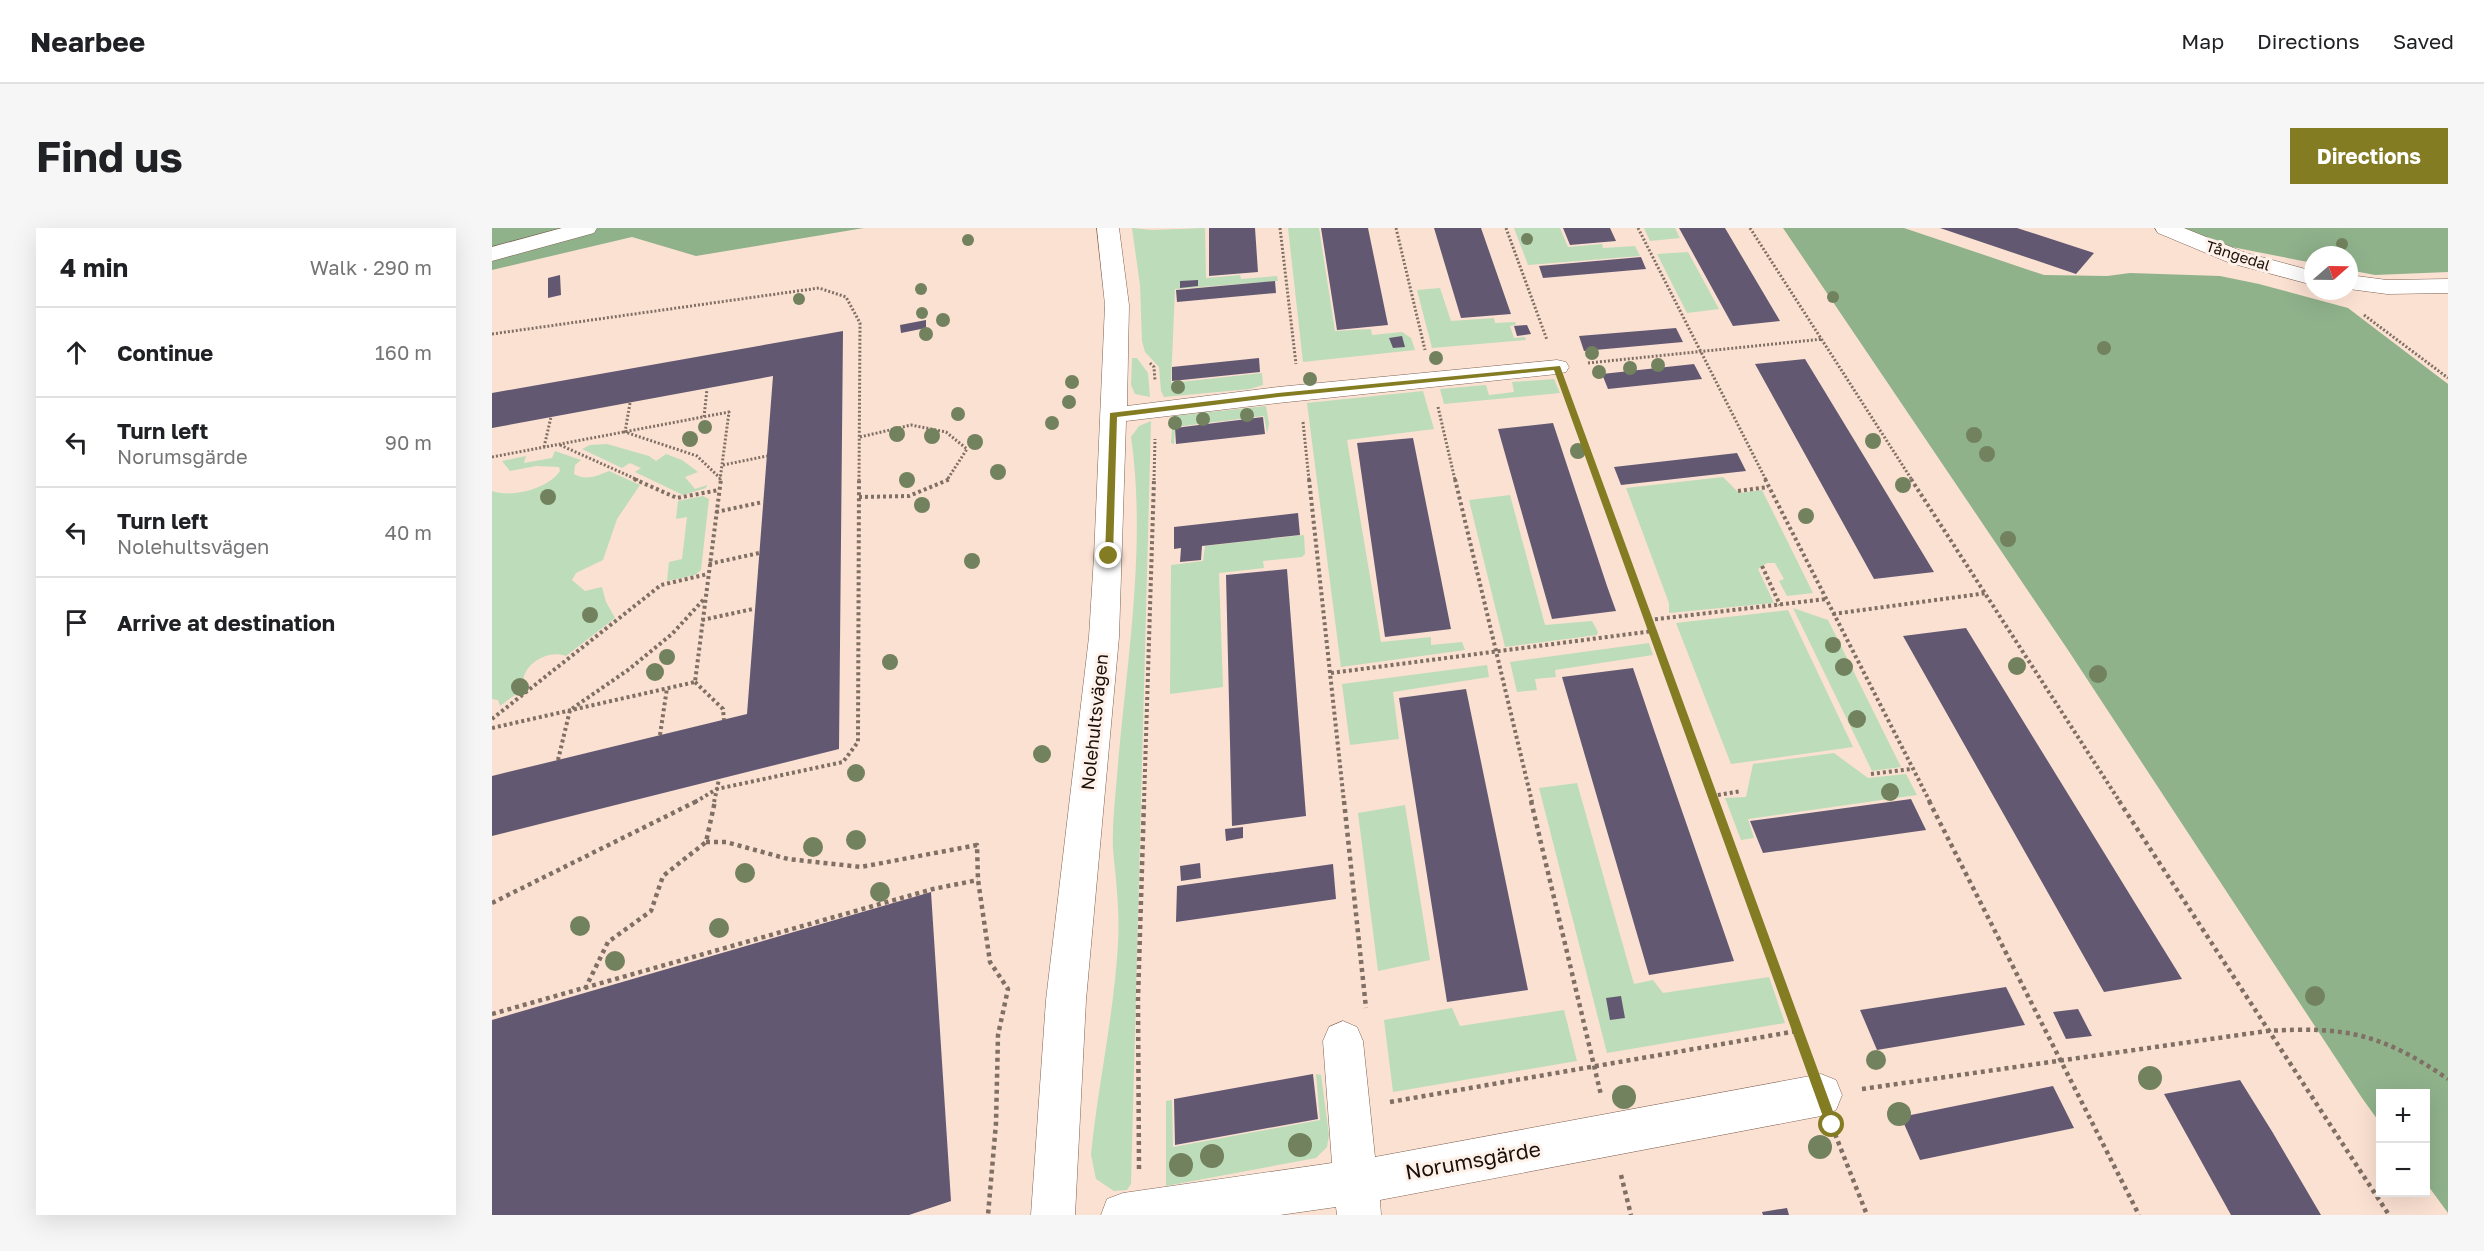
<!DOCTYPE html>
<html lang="en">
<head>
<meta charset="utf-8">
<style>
	:root { --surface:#fff; --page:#f6f6f6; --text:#202124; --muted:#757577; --line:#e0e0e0; --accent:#847c23 }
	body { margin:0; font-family:"Golos Text",sans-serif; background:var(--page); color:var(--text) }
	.controls { position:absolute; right:18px; bottom:18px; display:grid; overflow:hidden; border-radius:0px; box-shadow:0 6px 24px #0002 }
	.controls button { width:54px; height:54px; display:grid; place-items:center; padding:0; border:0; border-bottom:2px solid var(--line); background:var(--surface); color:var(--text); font:30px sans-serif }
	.compass { position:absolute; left:1812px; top:18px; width:54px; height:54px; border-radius:50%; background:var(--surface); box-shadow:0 6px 24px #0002; rotate:70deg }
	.stop { position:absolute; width:18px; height:18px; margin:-14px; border:4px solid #847c23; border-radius:50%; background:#fff }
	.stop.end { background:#847c23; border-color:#fff; box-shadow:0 2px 6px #0008 }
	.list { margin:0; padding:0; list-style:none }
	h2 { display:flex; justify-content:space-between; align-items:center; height:78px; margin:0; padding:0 24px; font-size:26px }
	h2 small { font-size:20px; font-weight:400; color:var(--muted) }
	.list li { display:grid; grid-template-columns:39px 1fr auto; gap:18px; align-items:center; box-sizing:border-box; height:90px; padding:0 24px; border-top:2px solid var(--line) }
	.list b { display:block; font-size:22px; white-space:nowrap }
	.list p { margin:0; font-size:20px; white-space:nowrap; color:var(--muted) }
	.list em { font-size:20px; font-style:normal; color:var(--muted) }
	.icon { flex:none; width:33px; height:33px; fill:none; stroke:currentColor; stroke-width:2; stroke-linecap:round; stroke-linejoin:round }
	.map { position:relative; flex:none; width:1956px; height:987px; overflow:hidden; border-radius:0px }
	header { display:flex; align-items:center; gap:36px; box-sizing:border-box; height:84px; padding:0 30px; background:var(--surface); border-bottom:2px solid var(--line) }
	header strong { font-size:28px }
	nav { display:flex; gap:33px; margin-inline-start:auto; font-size:21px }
	.intro { display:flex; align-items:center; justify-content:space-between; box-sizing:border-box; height:144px; padding:0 36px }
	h1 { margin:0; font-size:42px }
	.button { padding:15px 27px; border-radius:0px; background:var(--accent); color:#fff; font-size:21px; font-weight:700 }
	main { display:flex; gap:36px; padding:0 36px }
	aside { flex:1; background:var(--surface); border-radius:0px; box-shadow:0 6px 24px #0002 }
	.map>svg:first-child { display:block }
	.green { fill:#bddcb9 }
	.forest { fill:#8fb28b }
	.building { fill:#635872 }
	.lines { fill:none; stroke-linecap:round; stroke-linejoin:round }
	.minor-casing { stroke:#7f6353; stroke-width:1 }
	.path-far2 { stroke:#806f64; stroke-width:3; stroke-dasharray:2 2; stroke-linecap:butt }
	.path-far1 { stroke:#806f64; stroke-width:4; stroke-dasharray:3 3; stroke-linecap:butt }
	.path { stroke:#806f64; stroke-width:4.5; stroke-dasharray:4 4; stroke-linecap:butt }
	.minor { fill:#fff; fill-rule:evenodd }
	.tree { fill:#72825e }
	.route { fill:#847c23 }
	.labels { text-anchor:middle; stroke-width:6; stroke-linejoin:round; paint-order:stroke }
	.far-street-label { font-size:15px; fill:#1a1009; stroke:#fef1ea }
	.street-label { font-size:18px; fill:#1a1009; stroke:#fef1ea }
	.near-street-label { font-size:21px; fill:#1a1009; stroke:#fef1ea }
</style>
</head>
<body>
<header>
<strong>Nearbee</strong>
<nav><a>Map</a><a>Directions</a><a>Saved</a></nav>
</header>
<div class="intro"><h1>Find us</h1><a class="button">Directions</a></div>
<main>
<aside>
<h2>4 min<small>Walk · 290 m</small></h2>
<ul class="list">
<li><svg class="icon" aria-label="ahead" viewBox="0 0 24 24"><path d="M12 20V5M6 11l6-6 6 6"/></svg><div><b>Continue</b></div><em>160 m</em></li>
<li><svg class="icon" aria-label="left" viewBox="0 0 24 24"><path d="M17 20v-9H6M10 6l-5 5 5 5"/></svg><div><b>Turn left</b><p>Norumsgärde</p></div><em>90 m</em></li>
<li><svg class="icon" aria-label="left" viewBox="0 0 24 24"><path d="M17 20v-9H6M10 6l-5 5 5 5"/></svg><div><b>Turn left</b><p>Nolehultsvägen</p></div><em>40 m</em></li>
<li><svg class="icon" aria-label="arrive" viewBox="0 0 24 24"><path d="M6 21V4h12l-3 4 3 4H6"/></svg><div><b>Arrive at destination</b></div></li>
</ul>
</aside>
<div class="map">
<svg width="1956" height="987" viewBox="0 0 1956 987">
	<rect width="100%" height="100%" fill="#fbe1d2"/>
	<path class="green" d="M640,0L660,2L713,0L714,50L748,47L749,51L785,48L786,53L683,61L679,155L770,145L771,157L758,161L672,169L669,163L667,139L653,124L650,113L648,57Z
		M796,0H827L843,103L879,101L880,107L910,104L919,110L923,122L811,134Z
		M1022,0H1068L1076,19L1110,16L1111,20L1143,18L1148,28L1036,37Z
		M1152,0H1183L1188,10L1158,13Z
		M1196,24L1227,81L1195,85L1165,26Z
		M948,60L959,93L1002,90L1003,95L1023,94L1024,97L1018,98L1022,110L1033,109L1034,112L940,120L925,62Z
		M640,130H645L656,145L658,169L643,166L639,157Z
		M1062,151L1068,165L952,176L948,161L994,157L997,167L1022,164L1020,154Z
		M931,163L942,201L855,212L889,414L939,409V417L970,414L973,422L849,439L815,175Z
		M774,178L777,196L775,205L772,188L683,199L682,216L679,215L681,188Z
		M659,193L639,956L635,962L622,963L604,951L599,927C606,856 622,787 626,716C628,683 624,653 621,621C620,597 623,572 625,548C634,438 655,318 639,209L647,198Z
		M115,216L157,228L164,233L174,226L190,232L206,244L193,249L203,261L215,257L214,260L191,267L143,244L149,240L138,235L130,240L90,221L98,217Z
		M63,223L89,232L83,237L82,246C94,253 105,248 117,243L148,257L125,291L111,332L84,345L80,352L93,363L110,359L114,374L123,390L74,428C56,421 31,436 31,455L35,458L8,478L6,472L0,471V263C20,270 56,261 68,243L67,239L44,238L18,243L10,233L34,228L32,235L60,230Z
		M1231,249L1247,265L1270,262L1321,365L1295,368L1287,353L1292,351L1283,335H1275L1266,341L1282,375L1177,385V375L1134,260Z
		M1018,267L1053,397L1100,393L1106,404L1105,407L1013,419L977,272Z
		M211,268L217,271L209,342L203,347L175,353L177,334L190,331L195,289L184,291L186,273Z
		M812,307L813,326L810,329L771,333L772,340L727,345L731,459L678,466L679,337L711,333L713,318Z
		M1301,380L1336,392L1409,539L1380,543Z
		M1296,382L1361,519L1239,536L1184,395Z
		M1157,415L1161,427L1063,442L1064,449L1043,451L1045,462L1025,464L1018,434Z
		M995,437L997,449L901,464L907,511L858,517L850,456Z
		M1342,525L1376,550L1414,546L1425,567L1256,591L1262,610L1249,612L1233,570L1254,569L1261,536Z
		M1085,555L1142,756L1161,752L1171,765L1277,749L1293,795L1115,825L1047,560Z
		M913,577L938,732L886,743L866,585Z
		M960,780L968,798L1072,782L1085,833L901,864L892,792Z
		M824,846L829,847L837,907L835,919L824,930L674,958V873L680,872L681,919L828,892Z"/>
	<path class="forest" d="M0,0H372L204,28L140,9L0,42Z
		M1291,0H1412L1552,47L1615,48L1638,45L1728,48L1767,56L1856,80L1956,156V985L1934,955V866H1888V895L1870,870L1576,422Z
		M1690,0H1956V44L1883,47L1857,42V27H1821V35L1740,19Z"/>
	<path class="building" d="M717,0H763L766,44L717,48Z
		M829,0H876L896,97L845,102Z
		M942,0H989L1019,86L969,90Z
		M1071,0H1118L1124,13L1078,17Z
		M1187,0H1233L1288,93L1241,98Z
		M1448,0H1525L1602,25L1584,46Z
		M1149,29L1154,41L1051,50L1047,38Z
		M68,47L69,67L56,70V50Z
		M706,52V58L688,60V53Z
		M783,53L784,65L685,74L684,62Z
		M434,92V100L409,105L408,97Z
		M1035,97L1039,106L1025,108L1022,98Z
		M1184,100L1191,114L1092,123L1087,108Z
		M351,103L347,521L0,608V548L255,486L281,148L0,200V165Z
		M910,108L913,119L901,120L897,110Z
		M767,130L768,144L680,153V139Z
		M1313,131L1378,238L1442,344L1382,351L1263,136Z
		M1202,136L1210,151L1116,161L1110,146Z
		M771,189L773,206L684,216L683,200Z
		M1061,195L1115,358L1124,383L1060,391L1006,201Z
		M921,210L959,401L893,409L865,215Z
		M1245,225L1254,243L1129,257L1122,239Z
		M806,285L808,307L710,318L709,332L688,334L689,320L682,321V299Z
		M795,341L814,588L740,598L734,347Z
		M1474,400L1643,675L1690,751L1612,764L1411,408Z
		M1141,440L1163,505L1242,733L1157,747L1070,449Z
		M974,461L1036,762L955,774L907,470Z
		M1419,571L1434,602L1271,625L1258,593Z
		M751,599V610L734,613L733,601Z
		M708,635L709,650L689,653L688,638Z
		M841,636L844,671L684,694L685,658Z
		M439,664L459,973L417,987H0V792Z
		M1514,759L1533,797L1385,822L1368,782Z
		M1129,768L1133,790L1118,792L1114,770Z
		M1586,781L1600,808L1574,811L1561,784Z
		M821,846L826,891L683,917L682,871Z
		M1748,852L1781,905L1829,987H1739L1672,866Z
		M1561,858L1582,900L1428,932L1409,889Z
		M1295,980L1297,987H1271L1270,984Z"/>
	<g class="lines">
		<defs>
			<path id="minor" d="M70,0H105L102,5L0,33V19Z
				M605,0H627L637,77L635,178L786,159L1065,132L1074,134L1077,139L1074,144L1065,146L786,175L634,193L627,409L594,772L583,987H539L554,772L597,409L602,328L613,77Z
				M1663,0H1692L1754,25L1821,43V57L1738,35L1666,5Z
				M1857,47L1895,52L1956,51V65L1895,66L1857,61Z
				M851,793L865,799L871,813L883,929L1329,846L1344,852L1350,867L1344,882L1329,888L888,972L889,987H845L844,979L788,987H609L615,971L631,965L840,935L831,813L837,799Z"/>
		</defs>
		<use href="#minor" class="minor-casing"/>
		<path class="path-far2" d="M788,0L804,136
			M904,0L933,122
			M1014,0L1055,112
			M1146,0L1274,252
			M1258,0L1420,252
			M1872,87L1956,150
			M0,106L327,60L354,69L368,95L367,252
			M658,135L662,139L663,153
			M1096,135L1331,111
			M1074,164L1106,252
			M138,175L133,204L205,228L228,250
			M946,179L963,252
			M212,189L215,161
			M811,194L817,252
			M368,209L419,197L454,204L475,221L455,252
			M68,217L146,252
			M52,219L59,189
			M0,229L237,184L228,252
			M231,237L275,228
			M662,252L663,211"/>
		<path class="path-far1" d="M142,251L185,270L227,262
			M817,251L852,574
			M963,251L1040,574
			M1105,251L1223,574
			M1273,251L1438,574
			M1419,251L1628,574
			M1246,263L1276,259
			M367,269L417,268L458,251
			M224,284L271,274
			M217,336L267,325
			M1270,338L1288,377
			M1341,386L1495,365
			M210,392L261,381
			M1157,392L1334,371
			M839,445L1161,403
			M203,454L231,481L232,492
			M0,491L169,357L216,346
			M0,500L203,454L229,251
			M168,507L175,460
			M66,532L78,482L136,442L180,406L213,370
			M1379,546L1419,541
			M1220,568L1249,563
			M203,574L225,561L227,551
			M222,574L225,561L351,534L366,514L367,251
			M652,574L662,251"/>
		<path class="path" d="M852,573L874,780
			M1039,573L1109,867
			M1222,573L1315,828
			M1437,573L1647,987
			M1627,573L1897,987
			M214,614H234L296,631L369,639L485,617L486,652L498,734L516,761L506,807L504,895L496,987
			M0,675L205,573
			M93,761L116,714L159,683L171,648L214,614L223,573
			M0,786L441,661L486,652
			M1370,861L1775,803C1854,798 1890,806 1956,851
			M898,874L1305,803
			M1343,906L1375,987
			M647,941L646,771L652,573
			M1129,947L1139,987"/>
		<use href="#minor" class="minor"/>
	</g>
	<g class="tree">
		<circle cx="1035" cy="11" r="6"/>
		<circle cx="476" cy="12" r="6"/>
		<circle cx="1850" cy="16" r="6"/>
		<circle cx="429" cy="61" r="6"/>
		<circle cx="1341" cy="69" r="6"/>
		<circle cx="307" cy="71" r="6"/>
		<circle cx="430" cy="85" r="6"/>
		<circle cx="451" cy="92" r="7"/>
		<circle cx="434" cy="106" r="7"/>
		<circle cx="1612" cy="120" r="7"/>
		<circle cx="1100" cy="125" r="7"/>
		<circle cx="944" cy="130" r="7"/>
		<circle cx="1166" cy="137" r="7"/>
		<circle cx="1138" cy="140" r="7"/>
		<circle cx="1107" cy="144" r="7"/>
		<circle cx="818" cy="151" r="7"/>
		<circle cx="580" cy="154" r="7"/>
		<circle cx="686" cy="159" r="7"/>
		<circle cx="577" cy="174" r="7"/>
		<circle cx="466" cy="186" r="7"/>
		<circle cx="755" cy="187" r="7"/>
		<circle cx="711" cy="191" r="7"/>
		<circle cx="560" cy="195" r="7"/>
		<circle cx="683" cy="195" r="7"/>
		<circle cx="213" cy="199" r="7"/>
		<circle cx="405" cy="206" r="8"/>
		<circle cx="1482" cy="207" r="8"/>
		<circle cx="440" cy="208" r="8"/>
		<circle cx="198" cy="211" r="8"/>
		<circle cx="1381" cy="213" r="8"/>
		<circle cx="483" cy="214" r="8"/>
		<circle cx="1086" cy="223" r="8"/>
		<circle cx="1495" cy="226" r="8"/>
		<circle cx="506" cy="244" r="8"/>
		<circle cx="415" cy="252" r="8"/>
		<circle cx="1411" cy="257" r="8"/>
		<circle cx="56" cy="269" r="8"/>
		<circle cx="430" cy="277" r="8"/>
		<circle cx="1314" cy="288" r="8"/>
		<circle cx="1516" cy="311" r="8"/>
		<circle cx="480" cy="333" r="8"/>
		<circle cx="98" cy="387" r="8"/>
		<circle cx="1341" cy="417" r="8"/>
		<circle cx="175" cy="429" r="8"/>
		<circle cx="398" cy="434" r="8"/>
		<circle cx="1525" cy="438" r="9"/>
		<circle cx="1352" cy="439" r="9"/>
		<circle cx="163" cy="444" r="9"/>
		<circle cx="1606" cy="446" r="9"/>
		<circle cx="28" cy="459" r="9"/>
		<circle cx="1365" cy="491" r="9"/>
		<circle cx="550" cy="526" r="9"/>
		<circle cx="364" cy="545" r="9"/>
		<circle cx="1398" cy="564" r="9"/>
		<circle cx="364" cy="612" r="10"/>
		<circle cx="321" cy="619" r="10"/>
		<circle cx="253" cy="645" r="10"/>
		<circle cx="388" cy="664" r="10"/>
		<circle cx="88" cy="698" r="10"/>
		<circle cx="227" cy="700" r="10"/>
		<circle cx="123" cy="733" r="10"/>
		<circle cx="1823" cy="768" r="10"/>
		<circle cx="1384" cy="832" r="10"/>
		<circle cx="1658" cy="850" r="12"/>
		<circle cx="1132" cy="869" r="12"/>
		<circle cx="1407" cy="886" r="12"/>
		<circle cx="808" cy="917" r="12"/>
		<circle cx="1328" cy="919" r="12"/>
		<circle cx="720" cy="928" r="12"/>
		<circle cx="689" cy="937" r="12"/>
	</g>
	<path class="route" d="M1068,138L1346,897L1344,901L1340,903L1335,901L1334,897L1062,142L786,169L625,189L621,328L617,331L613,328L618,185L786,165Z"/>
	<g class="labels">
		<g class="far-street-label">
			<text transform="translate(1746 28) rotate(18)" y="5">Tångedal</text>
		</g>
		<g class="street-label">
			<text transform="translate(603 494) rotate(-84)" y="6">Nolehultsvägen</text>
		</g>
		<g class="near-street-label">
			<text transform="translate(981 933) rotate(-10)" y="7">Norumsgärde</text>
		</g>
	</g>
</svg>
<div class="controls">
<button>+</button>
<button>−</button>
</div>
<svg class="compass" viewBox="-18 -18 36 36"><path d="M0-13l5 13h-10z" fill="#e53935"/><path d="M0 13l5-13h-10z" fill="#757577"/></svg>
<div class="stop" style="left:1340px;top:897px"></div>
<div class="stop end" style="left:617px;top:328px"></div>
</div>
</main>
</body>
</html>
